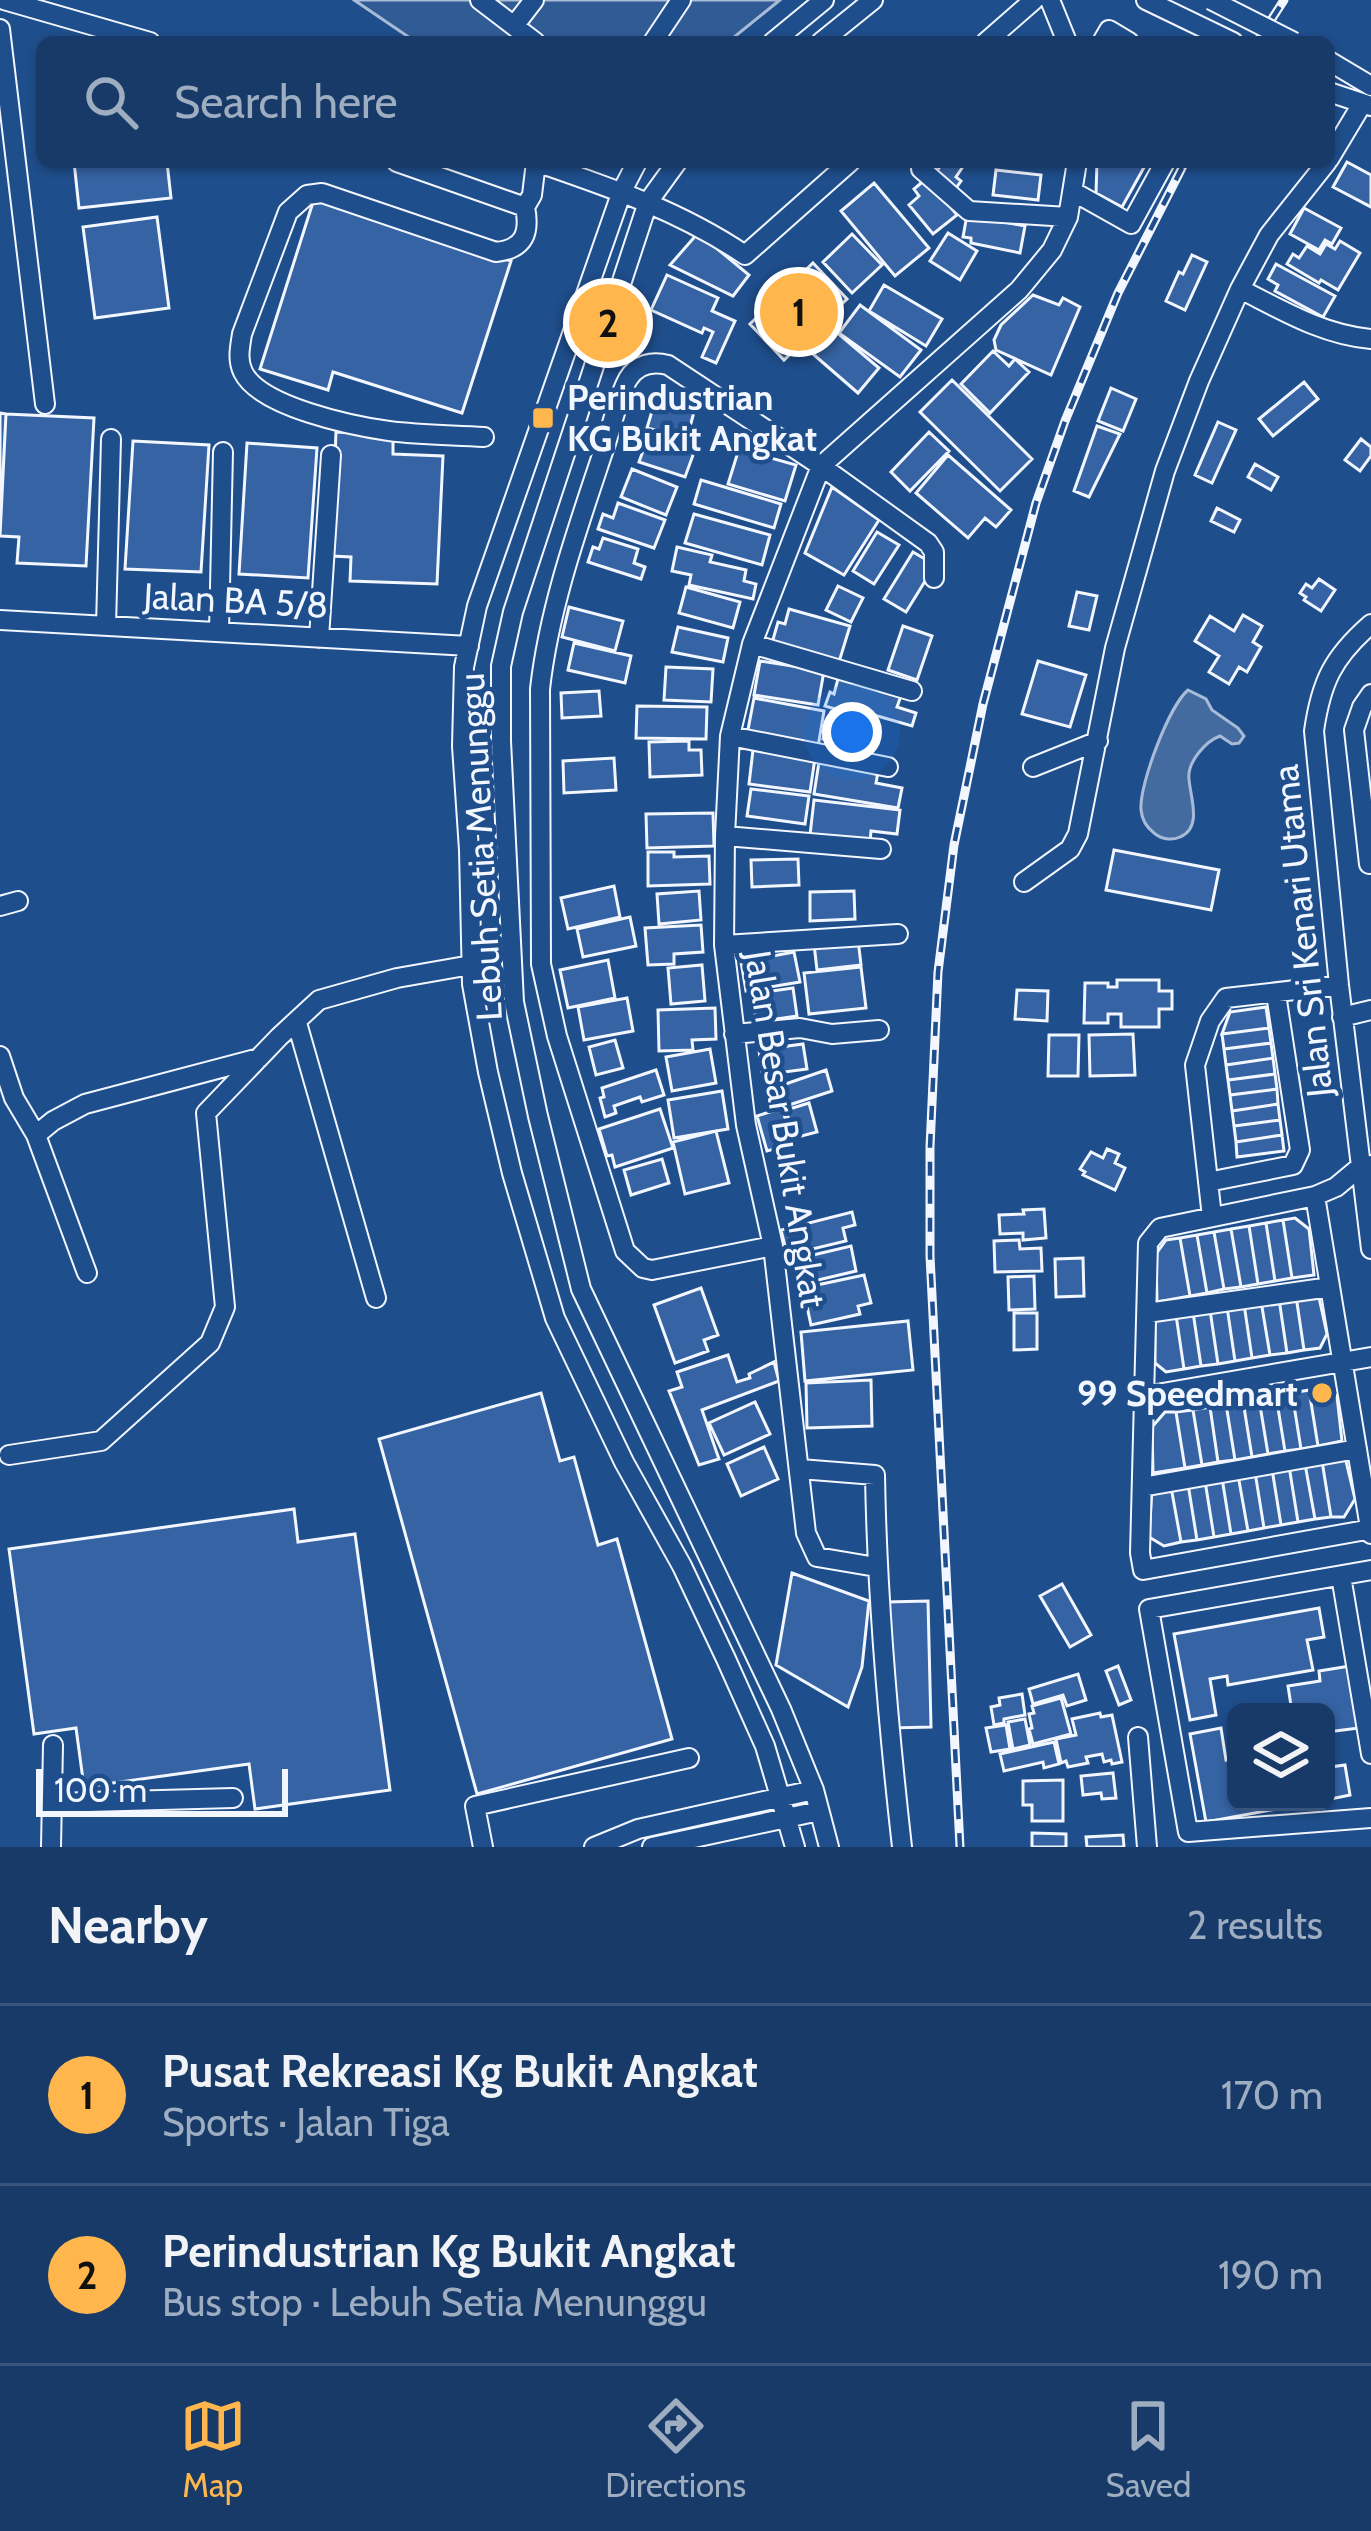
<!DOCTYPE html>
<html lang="en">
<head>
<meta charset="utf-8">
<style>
	:root { --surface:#173a69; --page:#244571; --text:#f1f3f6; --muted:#9eadc0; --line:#36547d; --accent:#ffb74d }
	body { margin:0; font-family:Cabin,sans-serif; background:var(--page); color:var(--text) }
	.controls { position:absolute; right:36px; bottom:36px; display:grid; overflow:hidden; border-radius:18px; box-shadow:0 3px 9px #0004 }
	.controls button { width:108px; height:108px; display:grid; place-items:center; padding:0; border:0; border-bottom:3px solid var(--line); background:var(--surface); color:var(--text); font:60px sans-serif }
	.scale { position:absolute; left:36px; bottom:30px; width:252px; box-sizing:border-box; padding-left:12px; border:6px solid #f2f6ff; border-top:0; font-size:33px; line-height:42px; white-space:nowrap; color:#f2f6ff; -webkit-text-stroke:9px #1f4e8c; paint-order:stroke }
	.you { position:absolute; left:852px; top:732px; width:42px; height:42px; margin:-30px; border:9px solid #fff; border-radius:50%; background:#1a73e8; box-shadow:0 0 0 18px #1a73e833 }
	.badge { display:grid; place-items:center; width:78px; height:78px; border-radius:50%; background:var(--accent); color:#111; font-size:39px; font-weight:700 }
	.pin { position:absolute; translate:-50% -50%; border:6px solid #fff; box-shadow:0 3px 12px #0006 }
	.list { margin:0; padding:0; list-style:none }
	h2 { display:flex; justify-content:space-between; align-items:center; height:156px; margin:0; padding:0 48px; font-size:51px }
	h2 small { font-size:39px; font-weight:400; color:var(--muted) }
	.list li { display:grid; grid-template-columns:78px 1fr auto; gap:36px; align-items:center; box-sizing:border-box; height:180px; padding:0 48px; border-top:3px solid var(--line) }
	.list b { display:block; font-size:45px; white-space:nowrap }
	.list p { margin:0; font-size:39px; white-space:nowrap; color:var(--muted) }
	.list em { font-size:39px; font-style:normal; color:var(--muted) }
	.icon { flex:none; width:66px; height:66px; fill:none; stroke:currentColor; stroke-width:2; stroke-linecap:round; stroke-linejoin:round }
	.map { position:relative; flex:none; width:1371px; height:1847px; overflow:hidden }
	.search { position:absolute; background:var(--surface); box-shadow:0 3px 9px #0004; left:36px; right:36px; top:36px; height:132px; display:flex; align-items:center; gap:30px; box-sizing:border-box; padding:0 42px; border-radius:18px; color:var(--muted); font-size:45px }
	.sheet { height:516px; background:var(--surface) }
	nav { display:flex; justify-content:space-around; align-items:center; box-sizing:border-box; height:168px; border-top:3px solid var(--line); background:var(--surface); font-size:33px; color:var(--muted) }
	nav a { display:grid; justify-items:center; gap:6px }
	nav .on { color:var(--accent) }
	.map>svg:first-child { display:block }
	.built { fill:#305b95; stroke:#a8bbd7; stroke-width:3 }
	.water { fill:#446ba0; stroke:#a8bbd7; stroke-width:3 }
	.building { fill:#3563a3; stroke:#f2f6ff; stroke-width:3 }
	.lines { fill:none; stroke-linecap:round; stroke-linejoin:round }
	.minor-casing { stroke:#f2f6ff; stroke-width:22 }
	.minor { stroke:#1f4e8c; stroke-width:18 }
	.rail-casing { stroke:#f2f6ff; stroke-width:9 }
	.rail { stroke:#1f4e8c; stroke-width:4.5; stroke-dasharray:14; stroke-linecap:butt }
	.minor-bridge-casing { stroke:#f2f6ff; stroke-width:22; stroke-linecap:butt }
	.minor-bridge { stroke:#1f4e8c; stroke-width:18 }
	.poi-dot { fill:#ffb74d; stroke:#1f4e8c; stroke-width:4.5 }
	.labels { text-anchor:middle; stroke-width:9; stroke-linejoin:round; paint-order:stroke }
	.poi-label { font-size:36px; font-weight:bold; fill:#f2f6ff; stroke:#1f4e8c; text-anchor:start }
	.street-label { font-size:36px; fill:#f2f6ff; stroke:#1f4e8c }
</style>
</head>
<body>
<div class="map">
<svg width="1371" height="1847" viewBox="0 0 1371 1847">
	<rect width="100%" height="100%" fill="#1f4e8c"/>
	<path class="built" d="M354,0H780L728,42H416Z"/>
	<path class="water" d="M1188,690L1206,699L1212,710L1238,728L1244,736L1239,743L1232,744L1220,736C1206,741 1187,762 1189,779C1190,796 1203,828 1180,837C1171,841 1161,839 1154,833C1146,827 1142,820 1141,810C1139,785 1169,706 1188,690Z"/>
	<path class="building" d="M74,162H167L171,198L79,208Z
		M936,162H966L956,177L961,181L956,188L935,174L941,165Z
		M1097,162H1147L1122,207L1096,193Z
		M1347,162L1371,175V207L1333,187Z
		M996,170L1041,175L1038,200L993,195Z
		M927,178L957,215L933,234L909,205L919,196L914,189Z
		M874,183L929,248L895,276L841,211Z
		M314,199L511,261L462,413L333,372L328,390L260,369Z
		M1304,208L1341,228L1332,244L1325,240L1319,250L1290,234Z
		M967,215L1025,226L1020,253L971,243V238L963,237Z
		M157,217L169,308L95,318L83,227Z
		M698,233L749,275L733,296L670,265Z
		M948,233L977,251L960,280L930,261Z
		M852,234L882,265L852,293L823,262Z
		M1340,241L1360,253L1338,290L1321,280L1319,283L1287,264L1293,254L1299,258L1307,246L1320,254L1326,244L1335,249Z
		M1192,255L1207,262L1185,310L1166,301L1179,272L1183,274Z
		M813,263L847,299L784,360L750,324Z
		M1276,264L1335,296L1323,317L1275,291L1278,285L1268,279Z
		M667,275L718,298L712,311L735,321L716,363L702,357L713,332L704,328L702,333L651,310Z
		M884,285L942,319L926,346L869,311Z
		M1033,295L1059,305L1063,298L1080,307L1051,375L996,350L994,340L1001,325Z
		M860,305L921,350L900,377L839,333Z
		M834,330L879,368L858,393L813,354Z
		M993,351L1009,366L1015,359L1029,372L990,413L961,384Z
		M952,380L1032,459L1000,491L920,412Z
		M1304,382L1318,399L1273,436L1259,419Z
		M1111,388L1136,399L1123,431L1098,421Z
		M655,401L694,412L687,438L647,428Z
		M0,413L6,414L0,530Z
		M6,414L94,418L86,566L17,563L19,537L0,536Z
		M1218,422L1236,430L1212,483L1195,475Z
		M1097,426L1120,434L1089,497L1074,491Z
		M650,431L696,447L685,477L639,462Z
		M336,432L393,435V454L443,456L437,584L350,581L351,557L331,556Z
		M929,432L949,451L910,491L891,472Z
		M742,439L763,445L760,455L796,465L785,501L728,484Z
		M1361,439L1371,447V456L1360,471L1345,460Z
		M133,441L209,445L201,572L125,569Z
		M247,443L317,448L308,578L239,574Z
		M948,455L1011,510L996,527L985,518L968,538L916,493Z
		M1255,464L1278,477L1271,490L1248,477Z
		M632,469L677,487L666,515L621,497Z
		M701,480L781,504L774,528L694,504Z
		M832,487L879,520L844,575L805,553Z
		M618,503L665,520L654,548L598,529L603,514L613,518Z
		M1217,508L1240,520L1234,532L1211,521Z
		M694,514L770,535L762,565L685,543Z
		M877,532L899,545L874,584L853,571Z
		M603,538L638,549L634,563L645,567L641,579L588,562L593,547L599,549Z
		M677,547L712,555L710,562L746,570L744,581L756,584L753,599L689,585L691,575L672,571Z
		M913,552L935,565L906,612L884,599Z
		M1319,579L1335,590L1321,611L1304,600L1306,597L1300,593L1306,584L1312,588Z
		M838,586L863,598L851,622L826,610Z
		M686,587L740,602L733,628L679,613Z
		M1077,592L1097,596L1089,630L1069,626Z
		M569,607L623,621L615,651L562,637Z
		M789,609L850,626L839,662L772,643L778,622L785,624Z
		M1243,615L1262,626L1253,642L1261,647L1247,672L1239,667L1229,684L1209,672L1219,656L1195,641L1210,616L1234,631Z
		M903,626L932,636L917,680L888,670Z
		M678,627L728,638L723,662L672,652Z
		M574,643L631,656L625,683L568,670Z
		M760,661L824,671L818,705L754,695Z
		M1038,661L1086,675L1070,727L1022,714Z
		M666,667L713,669L711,702L664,700Z
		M839,675L902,693L897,707L916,713L912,726L846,707L845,712L825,706L830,692L834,694Z
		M599,691L601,716L562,718L561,693Z
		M754,698L824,711L818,747L747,735Z
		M637,706L707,707L706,739L636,738Z
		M831,712L875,724L867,751L823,739Z
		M689,741V750H701L702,775L650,777L649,742Z
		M753,750L815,758L810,792L749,784Z
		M614,758L616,790L564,793L563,761Z
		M819,762L878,772L876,783L902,788L898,808L814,794Z
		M751,789L809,796L805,824L747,816Z
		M814,800L900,810L897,834L871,831L870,842L810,835Z
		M713,813L714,846L647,848L646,814Z
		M1114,850L1219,870L1211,910L1106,890Z
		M648,852H674V857L709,856L710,884L648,886Z
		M798,859L799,885L752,887L751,860Z
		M614,886L620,917L568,929L561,898Z
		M699,891L701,920L659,924L657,894Z
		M854,891L855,919L810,921V892Z
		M630,917L636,946L583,957L577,929Z
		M701,925L703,952L674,954V964L648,965L645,928Z
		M858,939L861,965L817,970L814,944Z
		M794,952L800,982L746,991L741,962Z
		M608,960L615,998L568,1008L560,970Z
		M702,965L705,1001L671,1004L668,968Z
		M861,967L866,1008L809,1014L804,973Z
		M1117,980H1159V991H1172V1009H1159V1027H1121V1014H1108V1023H1084L1085,983H1108V987H1117Z
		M793,988L797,1016L756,1022L752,994Z
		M1017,990L1048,991L1047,1021L1015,1019Z
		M627,998L633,1031L584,1040L578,1007Z
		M1266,1007L1269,1028L1222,1034L1230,1012Z
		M715,1008L716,1039L692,1040L693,1050L659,1051L658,1010Z
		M1269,1028L1271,1043L1224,1049L1222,1034Z
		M1133,1034L1135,1075L1090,1076L1089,1035Z
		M1049,1035H1079L1078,1076H1048Z
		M615,1040L623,1068L596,1075L589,1047Z
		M1271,1043L1273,1058L1226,1065L1224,1049Z
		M803,1044L807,1069L762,1075L759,1050Z
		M710,1049L716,1083L672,1091L666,1057Z
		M1273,1058L1275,1074L1228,1080L1226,1065Z
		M656,1070L664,1095L642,1102L640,1097L614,1106L616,1113L605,1117L600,1098L604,1097L602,1088Z
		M826,1070L832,1091L780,1108L774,1088Z
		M1275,1074L1277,1089L1230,1095L1228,1080Z
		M1277,1089L1278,1104L1232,1111L1230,1095Z
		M722,1091L728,1129L674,1138L668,1100Z
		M809,1103L817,1132L794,1138L786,1110Z
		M1278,1104L1280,1120L1234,1126L1232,1111Z
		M782,1108L793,1144L767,1151L757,1116Z
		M660,1109L673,1148L615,1167L612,1155L607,1156L599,1129Z
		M1280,1120L1282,1135L1236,1142L1234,1126Z
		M716,1131L729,1183L685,1194L673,1142Z
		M1282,1135L1284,1151L1237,1157L1236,1142Z
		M1107,1149L1119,1154L1115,1163L1125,1168L1115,1190L1083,1175L1085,1172L1080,1169L1091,1152L1103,1158Z
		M662,1159L669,1183L631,1195L624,1170Z
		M1044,1209L1046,1238L1023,1240V1233L1000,1234L999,1215L1024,1214L1023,1210Z
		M852,1212L855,1225L843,1228L846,1241L800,1252L798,1243L785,1246L781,1230Z
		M1295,1218L1309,1229L1314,1275L1292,1278L1283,1220Z
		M1283,1220L1292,1278L1275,1281L1266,1223Z
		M1266,1223L1275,1281L1258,1284L1249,1226Z
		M1249,1226L1258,1284L1241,1287L1231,1229Z
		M1231,1229L1241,1287L1224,1289L1214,1232Z
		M1214,1232L1224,1289L1207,1293L1197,1235Z
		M1197,1235L1207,1293L1190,1296L1180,1238Z
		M1180,1238L1190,1296L1157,1302L1156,1254L1166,1240Z
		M1019,1240L1020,1249L1041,1248L1042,1271L995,1272L994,1241Z
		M851,1246L856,1271L797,1285L792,1260Z
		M1083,1258L1084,1296L1056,1297L1055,1259Z
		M864,1275L871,1303L858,1306L860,1314L811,1325L803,1288Z
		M1034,1276L1035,1309L1009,1310L1008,1277Z
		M701,1288L718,1335L704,1340L708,1351L675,1363L654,1305Z
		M1318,1293L1327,1334L1320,1348L1304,1350L1296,1296Z
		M1296,1296L1304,1350L1287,1353L1279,1299Z
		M1279,1299L1287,1353L1270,1355L1261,1301Z
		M1261,1301L1270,1355L1252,1358L1244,1304Z
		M1244,1304L1252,1358L1235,1361L1227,1307Z
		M1227,1307L1235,1361L1218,1364L1210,1310Z
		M1210,1310L1218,1364L1201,1366L1193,1312Z
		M1193,1312L1201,1366L1184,1369L1176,1315Z
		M1014,1313H1037V1349L1014,1350Z
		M1176,1315L1184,1369L1166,1372L1155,1363V1317Z
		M908,1321L913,1370L805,1381L801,1332Z
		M728,1355L737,1382L750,1378L749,1374L774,1362L779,1381L702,1410L719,1459L699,1465L669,1391L682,1387L677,1372Z
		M871,1380L872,1426L807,1428L806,1383Z
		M1325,1386L1337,1396L1342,1441L1318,1446L1309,1390Z
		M1309,1390L1318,1446L1301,1449L1292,1393Z
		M541,1393L560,1461L574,1457L598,1545L617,1539L672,1739L477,1794L379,1439Z
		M1292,1393L1301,1449L1285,1451L1276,1396Z
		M1276,1396L1285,1451L1268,1454L1259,1399Z
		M1259,1399L1268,1454L1252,1457L1243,1401Z
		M1243,1401L1252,1457L1235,1460L1226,1404Z
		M755,1402L770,1434L724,1455L709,1423Z
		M1226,1404L1235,1460L1218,1462L1210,1407Z
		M1210,1407L1218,1462L1202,1465L1193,1410Z
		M1193,1410L1202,1465L1185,1468L1176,1412Z
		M1165,1412H1176L1185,1468L1153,1473L1152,1427Z
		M764,1447L778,1479L741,1496L727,1464Z
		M1345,1457L1355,1499L1344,1517H1331L1322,1461Z
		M1322,1461L1331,1517L1315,1519L1305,1464Z
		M1305,1464L1315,1519L1298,1522L1289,1466Z
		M1289,1466L1298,1522L1281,1525L1272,1469Z
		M1272,1469L1281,1525L1264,1528L1255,1472Z
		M1255,1472L1264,1528L1248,1531L1238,1475Z
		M1238,1475L1248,1531L1231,1534L1222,1478Z
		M1222,1478L1231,1534L1214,1537L1205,1481Z
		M1205,1481L1214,1537L1197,1540L1188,1484Z
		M1188,1484L1197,1540L1181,1542L1171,1487Z
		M1171,1487L1181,1542L1164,1546L1149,1537L1152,1488Z
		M294,1509L298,1542L355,1534L390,1790L255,1809L249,1764L84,1787L76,1728L34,1734L9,1549Z
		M792,1573L869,1601L862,1667L848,1707L776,1665Z
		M1062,1584L1091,1635L1070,1647L1040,1596Z
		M928,1601L931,1727L890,1728L887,1602Z
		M1319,1608L1324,1637L1307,1640L1313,1670L1228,1685L1227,1676L1210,1679L1216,1715L1190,1720L1174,1634Z
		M1118,1666L1131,1700L1119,1705L1106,1671Z
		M1350,1666L1359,1728L1327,1732L1326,1712H1292L1288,1686L1320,1681L1319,1671Z
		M1078,1674L1086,1700L1067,1706L1063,1695L1033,1704L1029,1689Z
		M1022,1694L1025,1715L1004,1719V1723L994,1725L991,1707L1000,1705L999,1698Z
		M1061,1698L1071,1734L1033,1744L1029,1729L1032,1728L1029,1714L1034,1713L1032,1706Z
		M1100,1713L1101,1717L1112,1715L1122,1762L1112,1764L1111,1760L1104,1762L1102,1754L1086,1757L1088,1763L1068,1767L1066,1761L1061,1763L1056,1739L1076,1735L1072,1719Z
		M1025,1719L1030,1745L1013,1749L1008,1722Z
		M1006,1725L1010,1749L991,1752L986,1728Z
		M1221,1728L1226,1760L1236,1759V1802H1314L1206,1822L1190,1734Z
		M1054,1742L1059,1764L1044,1768L1043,1762L1004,1771L1000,1754Z
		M1326,1744L1330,1767L1345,1765L1350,1795L1326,1800Z
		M1113,1773L1116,1798L1102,1799L1101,1793L1083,1795L1081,1776Z
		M1063,1780V1821H1032V1805H1023V1781Z
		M1032,1833L1066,1834V1847H1032Z
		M1123,1835L1124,1847H1087L1086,1837Z"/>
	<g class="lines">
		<defs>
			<path id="minor" d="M4,0L150,42
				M480,0L535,42
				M1050,0L1067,42
				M1146,0L1233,42
				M514,26L534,0
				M0,29L45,404
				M653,42L681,0
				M773,42L824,0
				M821,42L873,0
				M986,42L1034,0
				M1102,42L1109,30L1129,42
				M1329,61L1371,86
				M1329,92L1371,106
				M1329,159L1362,104
				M397,162L525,207L532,195L536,162C609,187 680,211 745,255L850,162
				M637,162L622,191L477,606L464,667L462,746L469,850L472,984L488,1072L512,1173L555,1318L624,1462L682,1566L726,1659L765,1746L795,1847
				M677,162L648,202L513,612L501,666V741L514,1002L538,1116L581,1289L781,1709L814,1790L829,1847
				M921,169L969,211L1068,217
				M1074,192L1131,224L1165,162
				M1240,289C1282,310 1323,335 1371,339
				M484,437C452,435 420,435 389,431C353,426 260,407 243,372C237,360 240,347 242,334L288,212L307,195L322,193L496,252C525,249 530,232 525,207
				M0,620L469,646
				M1371,624C1333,657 1321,682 1314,731L1339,985L1371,1249
				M106,626L111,439
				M219,632L223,452
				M319,638L331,455
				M752,644L912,691
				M730,736L888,767
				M1033,767L1098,741
				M725,836L881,849
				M1369,864L1354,730L1362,707L1371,694
				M1024,882L1070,849L1078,834L1115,648L1165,471L1199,381L1240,289L1269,235L1327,162
				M0,906L18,901
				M724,945L898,934
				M1342,1017L1371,1010
				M297,1023L376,1298
				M734,1034L800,1028L832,1034L879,1030
				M0,1056L14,1098L36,1135
				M1371,1165L1360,1167L1336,1187L1315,1196L1160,1228L1148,1243L1140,1553L1143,1570L1371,1529
				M1208,1182L1293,1165L1300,1150L1276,994
				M1315,1196L1371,1534
				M1212,1217L1195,1065L1210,1021L1226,998L1339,985
				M773,1246L652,1270L643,1268L625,1251L557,1036L541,964L540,689C549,608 578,527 604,449C612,427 617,399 628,379C637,364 652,361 668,365L821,466L928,543L934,552V578
				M87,1273L36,1135L53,1121L85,1104L259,1058
				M1147,1313L1330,1287
				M1145,1396L1371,1357
				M9,1455L101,1441L210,1343L225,1307L206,1113L279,1037L319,1000L397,978L471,965
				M800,1469L875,1475C877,1600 888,1723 902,1847
				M1142,1487L1357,1449
				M876,1567L817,1557L806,1533L773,1246L746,1125L724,945L725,836L730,736L752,644L821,466L1019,290L1052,250L1068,217L1077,162
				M1371,1570L1149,1609L1188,1832L1371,1818
				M1341,1576L1371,1754
				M1138,1737L1147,1847
				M53,1803L233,1798
				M51,1847L53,1745
				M483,1847L475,1806L689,1758
				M594,1847L638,1829L814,1790
				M652,1847L819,1811"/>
		</defs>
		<use href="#minor" class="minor-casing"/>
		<use href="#minor" class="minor"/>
		<defs>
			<path id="rail" d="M1257,42L1284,0
				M960,1847L930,1256V1147L938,972L954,845L983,704L1036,503L1065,421L1118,293L1185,162"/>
		</defs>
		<use href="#rail" class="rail-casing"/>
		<use href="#rail" class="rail"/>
		<defs>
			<path id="minor-bridge" d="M1211,0L1294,42"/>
		</defs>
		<use href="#minor-bridge" class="minor-bridge-casing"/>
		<use href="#minor-bridge" class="minor-bridge"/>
	</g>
	<g class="poi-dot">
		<rect x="531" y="406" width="24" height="24" rx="6"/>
		<circle cx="1322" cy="1393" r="12"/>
	</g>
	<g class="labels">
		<g class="poi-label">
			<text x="567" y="410">Perindustrian<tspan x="567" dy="41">KG Bukit Angkat</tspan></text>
			<text x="1298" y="1406" text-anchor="end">99 Speedmart</text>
		</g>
		<g class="street-label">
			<text transform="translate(236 600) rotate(3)" y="13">Jalan BA 5/8</text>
			<text transform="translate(480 847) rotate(-93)" y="13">Lebuh Setia Menunggu</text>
			<text transform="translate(1302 931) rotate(-96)" y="13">Jalan Sri Kenari Utama</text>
			<text transform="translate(786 1129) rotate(81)" y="13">Jalan Besar Bukit Angkat</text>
		</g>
	</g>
</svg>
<div class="controls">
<button><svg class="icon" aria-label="layers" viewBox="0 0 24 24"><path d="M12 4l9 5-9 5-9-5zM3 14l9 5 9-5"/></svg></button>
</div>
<div class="scale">100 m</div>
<div class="you"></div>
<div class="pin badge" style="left:799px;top:312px">1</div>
<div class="pin badge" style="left:608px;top:323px">2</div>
<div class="search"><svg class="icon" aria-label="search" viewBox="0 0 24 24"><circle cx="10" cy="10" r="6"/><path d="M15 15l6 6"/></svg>Search here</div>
</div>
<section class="sheet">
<h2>Nearby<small>2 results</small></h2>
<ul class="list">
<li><span class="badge">1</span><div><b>Pusat Rekreasi Kg Bukit Angkat</b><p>Sports · Jalan Tiga</p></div><em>170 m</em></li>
<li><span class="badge">2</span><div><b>Perindustrian Kg Bukit Angkat</b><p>Bus stop · Lebuh Setia Menunggu</p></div><em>190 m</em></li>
</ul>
</section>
<nav>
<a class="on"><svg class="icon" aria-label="map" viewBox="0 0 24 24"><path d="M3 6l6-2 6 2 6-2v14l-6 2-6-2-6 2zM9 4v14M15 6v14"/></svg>Map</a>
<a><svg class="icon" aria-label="directions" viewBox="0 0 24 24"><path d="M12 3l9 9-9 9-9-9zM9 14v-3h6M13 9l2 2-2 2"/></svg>Directions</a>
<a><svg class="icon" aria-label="saved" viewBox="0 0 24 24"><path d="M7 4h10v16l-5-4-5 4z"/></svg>Saved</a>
</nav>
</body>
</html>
